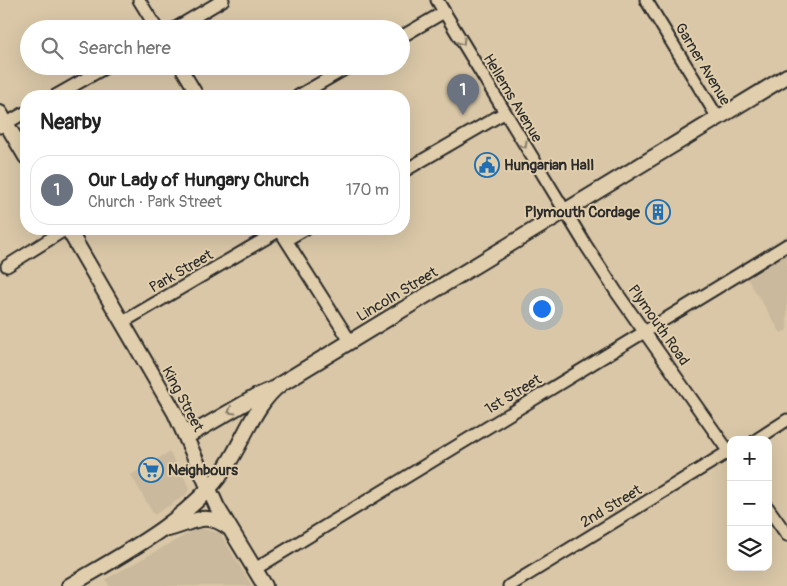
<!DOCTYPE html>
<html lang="en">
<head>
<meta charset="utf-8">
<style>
	:root { --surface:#fff; --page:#f6f6f6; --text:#222; --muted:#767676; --line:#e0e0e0; --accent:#7c3aed }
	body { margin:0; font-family:Pangolin,sans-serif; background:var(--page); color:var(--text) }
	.controls { position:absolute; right:15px; bottom:15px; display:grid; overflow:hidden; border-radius:10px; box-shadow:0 5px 20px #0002 }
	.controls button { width:45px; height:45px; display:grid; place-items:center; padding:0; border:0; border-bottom:1px solid var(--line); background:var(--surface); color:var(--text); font:25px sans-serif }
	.you { position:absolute; left:541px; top:308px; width:18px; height:18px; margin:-12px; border:4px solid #fff; border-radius:50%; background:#1a73e8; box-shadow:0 0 0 8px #1a73e833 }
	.badge { display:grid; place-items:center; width:32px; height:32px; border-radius:50%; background:var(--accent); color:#fff; font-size:16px; font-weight:700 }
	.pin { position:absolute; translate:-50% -41px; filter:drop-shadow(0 1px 2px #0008) }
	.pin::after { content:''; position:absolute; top:26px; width:18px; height:15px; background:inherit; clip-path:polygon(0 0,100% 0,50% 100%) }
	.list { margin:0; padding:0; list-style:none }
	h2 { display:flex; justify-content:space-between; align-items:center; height:65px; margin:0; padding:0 20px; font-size:21px }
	h2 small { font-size:16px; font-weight:400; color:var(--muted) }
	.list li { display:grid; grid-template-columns:32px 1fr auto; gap:15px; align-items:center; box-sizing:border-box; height:70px; margin:0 10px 10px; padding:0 10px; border:1px solid var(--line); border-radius:20px }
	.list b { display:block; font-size:19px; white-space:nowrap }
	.list p { margin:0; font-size:16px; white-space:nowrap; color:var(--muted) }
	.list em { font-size:16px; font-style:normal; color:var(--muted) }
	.icon { flex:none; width:28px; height:28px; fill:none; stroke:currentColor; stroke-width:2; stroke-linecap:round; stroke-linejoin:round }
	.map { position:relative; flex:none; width:787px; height:586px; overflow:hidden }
	.search { position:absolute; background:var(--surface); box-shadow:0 5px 20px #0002; left:20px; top:20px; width:390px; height:55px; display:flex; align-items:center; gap:12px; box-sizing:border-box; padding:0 18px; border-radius:28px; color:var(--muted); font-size:19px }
	.panel { position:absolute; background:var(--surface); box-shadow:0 5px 20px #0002; left:20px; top:90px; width:390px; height:145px; border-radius:20px }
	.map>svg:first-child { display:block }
	.built { fill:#cab99c }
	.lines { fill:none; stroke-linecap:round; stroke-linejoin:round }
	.minor-casing { stroke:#2b2b2b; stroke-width:15 }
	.major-casing { stroke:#2b2b2b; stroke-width:18 }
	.minor { stroke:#e0ceac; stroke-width:11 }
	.major { stroke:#e0ceac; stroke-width:14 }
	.oneway { stroke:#867c6c }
	.labels { text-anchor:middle; stroke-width:4; stroke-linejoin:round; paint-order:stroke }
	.street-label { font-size:15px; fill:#2b2b2b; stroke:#e0ceac }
	.poi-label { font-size:15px; font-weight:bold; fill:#2b2b2b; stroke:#e0ceac; text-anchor:start }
</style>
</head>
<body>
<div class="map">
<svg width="787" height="586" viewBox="0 0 787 586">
	<rect width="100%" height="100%" fill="#d9c7a7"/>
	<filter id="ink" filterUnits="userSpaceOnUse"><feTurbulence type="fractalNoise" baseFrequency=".02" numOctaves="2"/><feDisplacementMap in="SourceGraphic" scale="10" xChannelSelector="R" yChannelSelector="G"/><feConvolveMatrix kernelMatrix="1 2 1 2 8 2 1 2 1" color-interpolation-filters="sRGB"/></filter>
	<g filter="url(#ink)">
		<path class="built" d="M787,235V330L781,333L739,265Z
			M169,452L187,483L189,490L186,495L154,515L131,475Z
			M198,528L220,533L252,586H109L106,579Z"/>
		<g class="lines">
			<defs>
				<path id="minor" d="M139,0L157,29
					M437,0L585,244L617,293L731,455
					M646,0L718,118
					M174,29L223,0
					M401,37L444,12
					M180,66L198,96
					M55,96L108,66
					M298,96L350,66
					M0,127L26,112
					M404,171L504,113
					M279,229L350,341
					M286,240L305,229
					M7,266L66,229
					M123,322L280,230
					M756,440L787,420
					M768,508L787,535
					M255,569L787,245
					M509,586L728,452"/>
				<path id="major" d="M0,113L26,157
					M68,229L175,413L217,507L265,586
					M186,437L257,396L273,389
					M168,529C193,523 205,510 229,528
					M69,586C121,555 184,523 221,474C243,445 253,404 282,383L787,76"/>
			</defs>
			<use href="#minor" class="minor-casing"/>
			<use href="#major" class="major-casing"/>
			<use href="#minor" class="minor"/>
			<use href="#major" class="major"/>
		</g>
		<defs><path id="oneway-chevron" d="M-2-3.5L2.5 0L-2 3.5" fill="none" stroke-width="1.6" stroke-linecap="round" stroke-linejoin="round" transform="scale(1.25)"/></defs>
		<g class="oneway">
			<use href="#oneway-chevron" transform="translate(462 42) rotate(59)"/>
			<use href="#oneway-chevron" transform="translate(524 145) rotate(59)"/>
			<use href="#oneway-chevron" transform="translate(231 411) rotate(149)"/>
		</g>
	</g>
	<defs>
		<symbol id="civic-ring" viewBox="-11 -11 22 22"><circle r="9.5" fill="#e0ceac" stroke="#1f6fb2" stroke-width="1.5"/><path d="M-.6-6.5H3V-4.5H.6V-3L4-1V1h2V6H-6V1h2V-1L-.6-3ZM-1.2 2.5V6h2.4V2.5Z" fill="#1f6fb2"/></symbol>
		<symbol id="building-ring" viewBox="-11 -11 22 22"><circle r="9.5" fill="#e0ceac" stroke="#1f6fb2" stroke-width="1.5"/><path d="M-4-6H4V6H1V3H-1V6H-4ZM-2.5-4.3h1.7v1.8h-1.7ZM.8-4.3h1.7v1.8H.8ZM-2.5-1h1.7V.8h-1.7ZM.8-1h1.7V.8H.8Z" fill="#1f6fb2"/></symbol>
		<symbol id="supermarket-ring" viewBox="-11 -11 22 22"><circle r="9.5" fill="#e0ceac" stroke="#1f6fb2" stroke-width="1.5"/><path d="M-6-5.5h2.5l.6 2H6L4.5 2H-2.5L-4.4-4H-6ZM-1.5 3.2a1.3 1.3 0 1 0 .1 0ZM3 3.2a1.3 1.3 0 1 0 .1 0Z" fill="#1f6fb2"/></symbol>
	</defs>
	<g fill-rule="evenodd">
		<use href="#civic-ring" x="473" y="151" width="28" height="28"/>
		<use href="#building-ring" x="644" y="198" width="28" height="28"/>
		<use href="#supermarket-ring" x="137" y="456" width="28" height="28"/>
	</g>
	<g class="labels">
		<g class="street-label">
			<text transform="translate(703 64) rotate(59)" y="5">Garner Avenue</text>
			<text transform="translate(513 98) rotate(59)" y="5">Hellems Avenue</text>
			<text transform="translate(181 271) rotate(-30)" y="5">Park Street</text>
			<text transform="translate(397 294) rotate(-31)" y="5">Lincoln Street</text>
			<text transform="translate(659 325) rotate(55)" y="5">Plymouth Road</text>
			<text transform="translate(513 394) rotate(-31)" y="5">1st Street</text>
			<text transform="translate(183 399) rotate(62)" y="5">King Street</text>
			<text transform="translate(611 506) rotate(-31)" y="5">2nd Street</text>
		</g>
		<g class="poi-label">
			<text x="504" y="170">Hungarian Hall</text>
			<text x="640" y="217" text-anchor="end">Plymouth Cordage</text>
			<text x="168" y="475">Neighbours</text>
		</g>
	</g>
</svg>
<div class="controls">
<button>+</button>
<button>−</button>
<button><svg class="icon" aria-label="layers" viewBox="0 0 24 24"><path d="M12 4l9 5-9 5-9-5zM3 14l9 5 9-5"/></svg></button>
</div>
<div class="you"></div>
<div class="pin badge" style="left:463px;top:115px;background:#6b7280">1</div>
<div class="search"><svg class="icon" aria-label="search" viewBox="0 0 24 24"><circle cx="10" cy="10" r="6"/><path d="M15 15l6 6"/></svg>Search here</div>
<section class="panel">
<h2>Nearby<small></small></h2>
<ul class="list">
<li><span class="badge" style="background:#6b7280">1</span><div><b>Our Lady of Hungary Church</b><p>Church · Park Street</p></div><em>170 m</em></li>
</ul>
</section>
</div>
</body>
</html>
